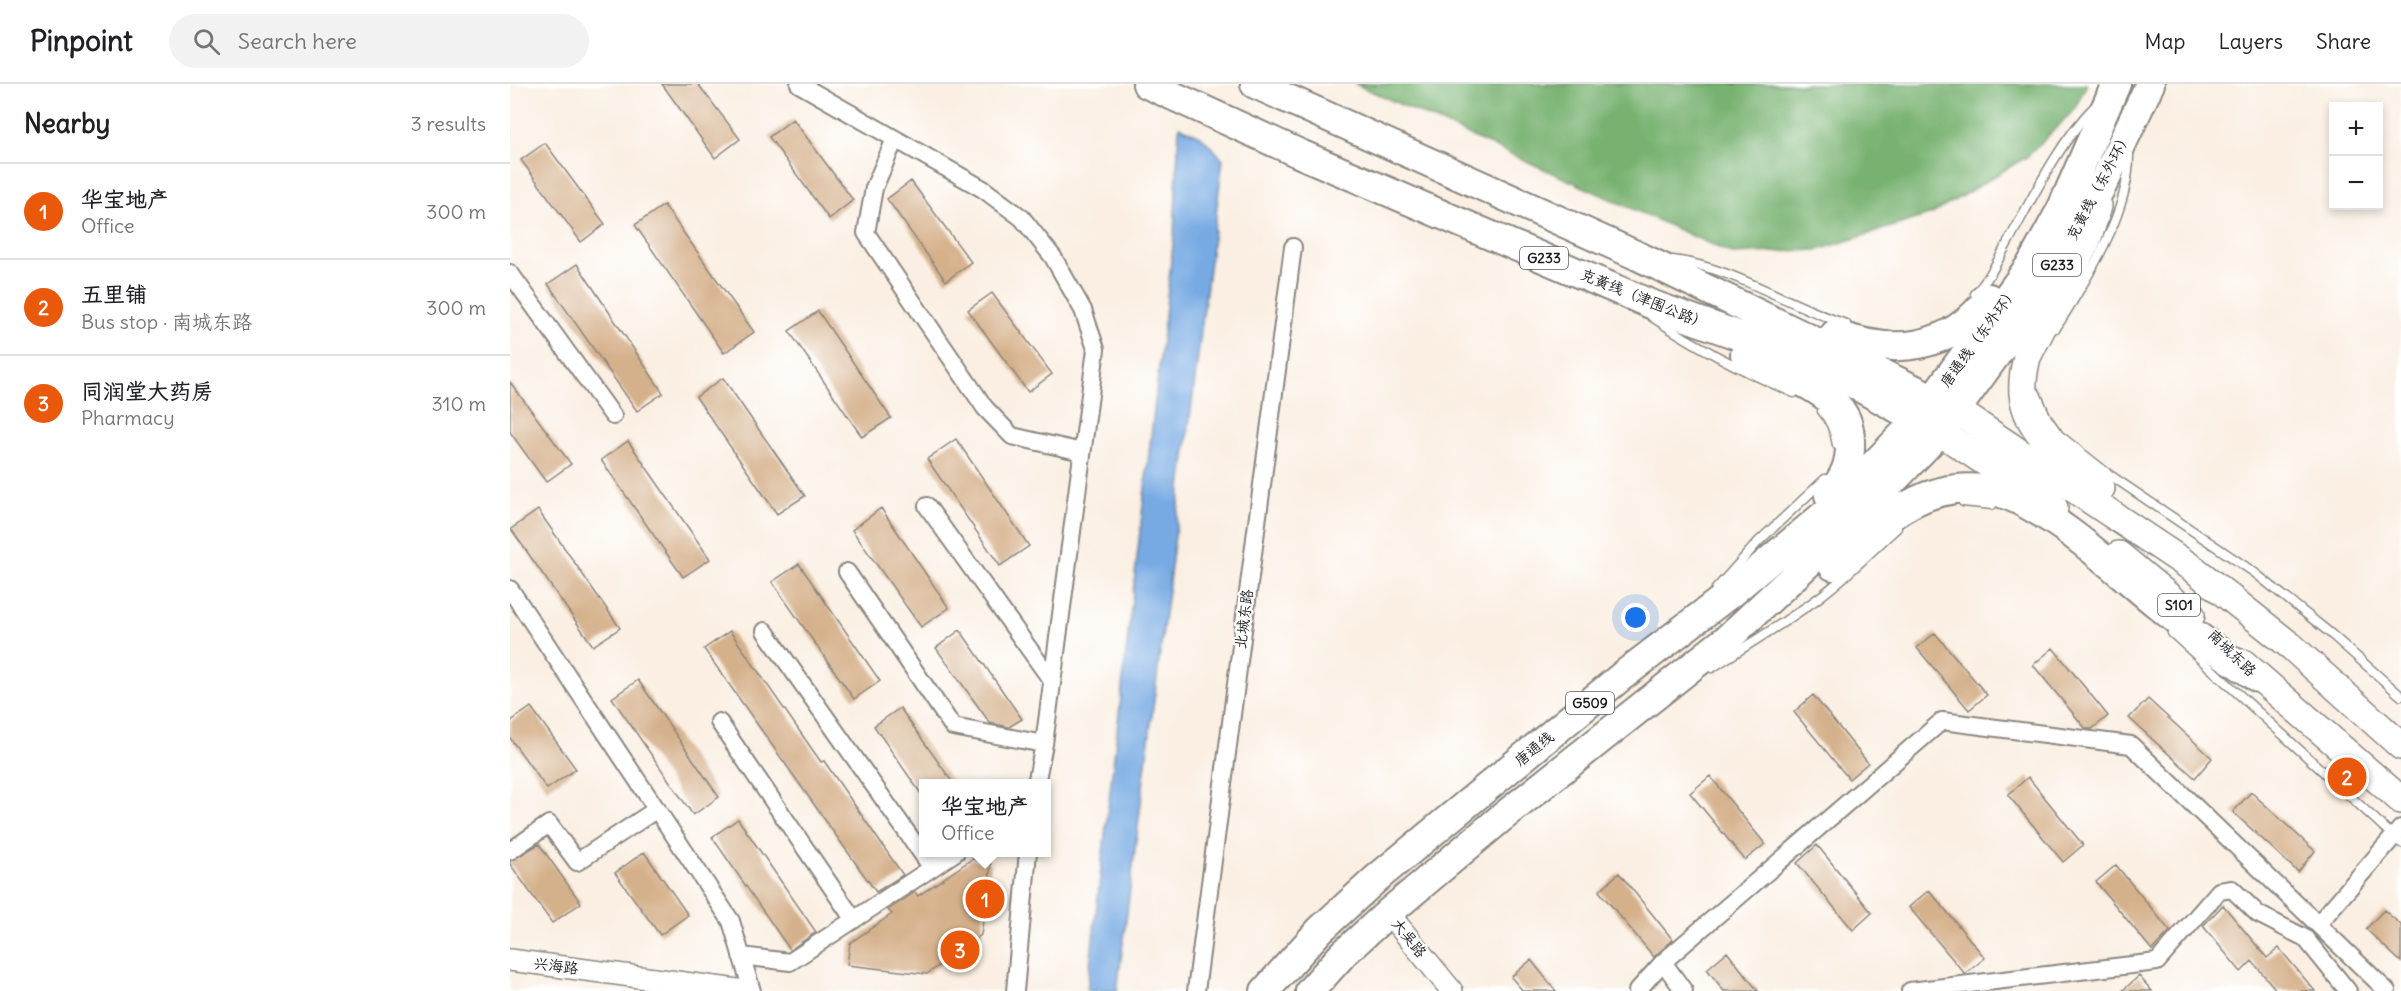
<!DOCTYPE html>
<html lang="en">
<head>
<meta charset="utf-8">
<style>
	:root { --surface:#fff; --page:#f2f2f2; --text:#202124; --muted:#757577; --line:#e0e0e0; --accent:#ea580c }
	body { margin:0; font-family:Delius,"LXGW WenKai TC",sans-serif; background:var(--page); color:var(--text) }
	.controls { position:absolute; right:18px; top:18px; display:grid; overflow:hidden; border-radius:0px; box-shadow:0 3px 9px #0003 }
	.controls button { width:54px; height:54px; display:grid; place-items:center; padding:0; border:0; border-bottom:2px solid var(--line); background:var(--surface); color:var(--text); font:30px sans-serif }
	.you { position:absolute; left:1126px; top:534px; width:21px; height:21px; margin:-15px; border:4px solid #fff; border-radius:50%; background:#1a73e8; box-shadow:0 0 0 9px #1a73e833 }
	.badge { display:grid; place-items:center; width:39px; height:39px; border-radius:50%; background:var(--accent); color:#fff; font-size:20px; font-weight:700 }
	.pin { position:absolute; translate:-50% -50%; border:3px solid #fff; box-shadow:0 2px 6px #0006 }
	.popup { position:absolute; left:409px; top:695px; width:132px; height:78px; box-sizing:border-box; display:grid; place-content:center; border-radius:0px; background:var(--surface); filter:drop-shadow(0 2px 4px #0005); font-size:20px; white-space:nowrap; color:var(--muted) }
	.popup b { font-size:22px; color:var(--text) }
	.popup::after { content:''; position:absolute; left:50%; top:100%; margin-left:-12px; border:12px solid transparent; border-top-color:var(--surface) }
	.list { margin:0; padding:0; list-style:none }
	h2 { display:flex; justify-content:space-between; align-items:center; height:78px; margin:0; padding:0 24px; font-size:26px }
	h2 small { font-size:20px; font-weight:400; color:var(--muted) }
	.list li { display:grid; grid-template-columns:39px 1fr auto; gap:18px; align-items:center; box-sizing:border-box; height:96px; padding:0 24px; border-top:2px solid var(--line) }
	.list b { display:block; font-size:22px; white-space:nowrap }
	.list p { margin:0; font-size:20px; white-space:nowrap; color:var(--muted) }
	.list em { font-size:20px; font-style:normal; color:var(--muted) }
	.icon { flex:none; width:33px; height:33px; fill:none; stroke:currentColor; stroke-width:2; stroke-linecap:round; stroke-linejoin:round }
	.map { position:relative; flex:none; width:1891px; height:907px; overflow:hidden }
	header { display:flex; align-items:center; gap:36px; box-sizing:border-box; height:84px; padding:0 30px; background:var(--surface); border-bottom:2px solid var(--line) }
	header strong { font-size:28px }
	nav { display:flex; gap:33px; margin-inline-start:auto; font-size:21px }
	.search { width:420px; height:54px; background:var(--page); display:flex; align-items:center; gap:15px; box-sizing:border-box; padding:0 21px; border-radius:33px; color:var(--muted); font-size:22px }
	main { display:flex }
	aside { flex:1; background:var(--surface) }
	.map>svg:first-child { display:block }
	.forest { fill:#78b271; stroke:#4a6746; stroke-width:1.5 }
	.water { fill:#77aae3; stroke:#4a6380; stroke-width:1.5 }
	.building { fill:#d5b18b }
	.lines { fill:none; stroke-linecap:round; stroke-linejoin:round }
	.service-casing { stroke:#8b867f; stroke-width:11 }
	.minor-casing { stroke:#8b867f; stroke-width:20 }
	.tertiary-casing { stroke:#8b867f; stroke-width:24 }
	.primary-casing { stroke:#8b867f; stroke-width:30 }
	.trunk-casing { stroke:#8b867f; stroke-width:32 }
	.service { stroke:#fff; stroke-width:8 }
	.minor { stroke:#fff; stroke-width:16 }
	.tertiary { stroke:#fff; stroke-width:21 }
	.primary { stroke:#fff; stroke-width:27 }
	.trunk { stroke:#fff; stroke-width:28 }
	.labels { text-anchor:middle; stroke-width:4.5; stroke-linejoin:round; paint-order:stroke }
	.shield { fill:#fff; stroke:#606060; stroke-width:1.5 }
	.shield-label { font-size:14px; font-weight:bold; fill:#1c1c1c }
	.street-label { font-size:15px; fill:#1c1c1c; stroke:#fff }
</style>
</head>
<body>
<header>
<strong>Pinpoint</strong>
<div class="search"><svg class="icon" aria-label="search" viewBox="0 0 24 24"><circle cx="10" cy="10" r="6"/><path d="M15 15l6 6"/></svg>Search here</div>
<nav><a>Map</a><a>Layers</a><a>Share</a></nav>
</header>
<main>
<aside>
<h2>Nearby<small>3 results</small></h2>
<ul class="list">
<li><span class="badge">1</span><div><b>华宝地产</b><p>Office</p></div><em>300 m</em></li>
<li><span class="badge">2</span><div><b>五里铺</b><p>Bus stop · 南城东路</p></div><em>300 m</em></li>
<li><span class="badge">3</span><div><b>同润堂大药房</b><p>Pharmacy</p></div><em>310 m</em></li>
</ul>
</aside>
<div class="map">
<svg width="1891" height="907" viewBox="0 0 1891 907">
	<rect width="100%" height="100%" fill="#fff"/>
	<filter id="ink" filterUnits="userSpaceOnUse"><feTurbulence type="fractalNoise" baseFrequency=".0167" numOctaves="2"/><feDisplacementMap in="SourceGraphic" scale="12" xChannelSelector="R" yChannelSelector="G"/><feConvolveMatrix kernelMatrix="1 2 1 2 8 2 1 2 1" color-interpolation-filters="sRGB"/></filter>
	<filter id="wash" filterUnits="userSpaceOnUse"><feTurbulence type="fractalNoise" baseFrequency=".008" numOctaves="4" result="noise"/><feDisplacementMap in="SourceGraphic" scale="24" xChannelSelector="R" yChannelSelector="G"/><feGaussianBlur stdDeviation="1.35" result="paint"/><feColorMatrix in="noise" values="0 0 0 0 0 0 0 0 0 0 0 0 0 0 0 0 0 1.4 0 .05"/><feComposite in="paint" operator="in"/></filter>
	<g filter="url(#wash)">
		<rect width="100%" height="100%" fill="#faefe2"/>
		<path class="forest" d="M845,0H1577L1564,26L1518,72L1422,130L1308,166L1222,170Z"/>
		<path class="water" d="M669,42L692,53L713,75L607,907H577L664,152Z"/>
		<g id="blocks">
			<path class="building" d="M152,0H188L230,55L205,74Z
				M283,35L343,116L319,135L259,53Z
				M35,59L95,140L71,158L11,76Z
				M401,97L461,178L436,197L377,115Z
				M154,121L244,248L214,269L125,141Z
				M67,180L153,309L127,327L38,200Z
				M482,209L542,290L518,308L458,226Z
				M308,227L381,334L352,353L279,247Z
				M213,294L295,412L267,430L186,313Z
				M0,298L61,380L36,398L0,348Z
				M446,355L519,462L490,482L417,375Z
				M118,357L200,475L173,493L91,376Z
				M371,424L439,524L411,543L342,446Z
				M28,426L110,544L83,562L1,445Z
				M289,480L370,597L344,615L262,498Z
				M450,546L512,635L499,643L480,639L426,564Z
				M220,547L311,678L314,677L393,791L366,808L194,565Z
				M1425,549L1477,611L1459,626L1407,564Z
				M1543,564L1598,632L1582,645H1576L1523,581Z
				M128,596L209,713L183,731L102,614Z
				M1303,611L1358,679L1339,695L1284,628Z
				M1638,615L1702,674L1685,694L1619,634Z
				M21,623L66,685L37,705L0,654V638Z
				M390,624L443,699H414V714L364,642Z
				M1200,692L1255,760L1235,776L1180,709Z
				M1518,693L1573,761L1553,778L1498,711Z
				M1741,708L1805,767L1788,788L1723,728Z
				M228,735L306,848L280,866L202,753Z
				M29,760L71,819L42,839L0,780V777Z
				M1307,761L1362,829L1343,846L1287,779Z
				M134,768L178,831L150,851L105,789Z
				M462,775L481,780L471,851L417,890L337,881L340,859L382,830L378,826L405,808L408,812Z
				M1606,781L1660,847L1642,866L1586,798Z
				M1109,789L1163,856L1144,873L1089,807Z
				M1419,806L1475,874L1455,890L1399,823Z
				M1713,821L1757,874L1769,864L1805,907H1767L1742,877L1731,888L1693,842Z
				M1874,826L1891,841V878L1856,845Z
				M1217,868L1248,907H1214L1197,885Z
				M1021,876L1046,907H1013L1001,893Z
				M1629,892L1642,907H1612Z"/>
		</g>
	</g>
	<g filter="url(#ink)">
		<use href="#blocks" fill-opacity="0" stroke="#8b867f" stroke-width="1.5"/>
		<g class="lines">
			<defs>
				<path id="service" d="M1163,176C1225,184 1277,221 1336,240
					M1465,210C1479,195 1487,178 1497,160C1522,115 1549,58 1585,22
					M1142,233C1187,263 1234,288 1284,309
					M1546,244C1577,195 1621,127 1619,67
					M1526,309L1537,334L1549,351L1597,389L1745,489L1820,549L1891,612
					M1312,327C1321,337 1325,348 1327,361
					M1453,418L1482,421
					M1206,505L1249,457L1315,395
					M1662,549L1891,759
					M1202,584C1237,561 1273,540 1307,515C1336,494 1360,468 1387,444"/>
				<path id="minor" d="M289,0L473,105L512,134L543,173L573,226L586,265L534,660L526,700
					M385,55L364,104L356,149L475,324L502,352L572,368
					M0,189L103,332
					M417,422L542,597
					M337,488L443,643L534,660
					M0,505L221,837L242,907
					M255,547L422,784
					M209,638L344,836
					M0,767L39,740L67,778L147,725
					M1808,840L1891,744
					M231,872L280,878L446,768
					M505,907L518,768
					M686,907L783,163
					M1127,907L1153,878
					M1174,907L1153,878L1432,637L1621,661L1877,907
					M1400,907L1647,878L1709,807L1722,805L1748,830L1795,854L1838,907"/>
				<path id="tertiary" d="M878,829L942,907
					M0,876L235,907"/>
				<path id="primary" d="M1588,122L1577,156L1517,273C1514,285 1512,297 1513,310C1517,352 1561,380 1591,404
					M1446,326L1685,486L1782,563L1891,662
					M1430,348L1544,424
					M1609,471L1681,531
					M1733,579L1891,716"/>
				<path id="trunk" d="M637,0L788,69L1143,221L1272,267L1333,294L1423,344
					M745,0L1128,172L1439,322
					M1325,250C1384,272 1438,267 1479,214
					M1235,270C1260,283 1315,304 1331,327C1338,336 1340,346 1340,357C1341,380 1334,395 1319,411
					M1323,482C1355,454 1387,419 1430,408C1455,402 1479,403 1502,413C1556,438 1603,484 1648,521C1680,548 1713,571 1748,594
					M755,907L810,846L867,794L1112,592L1222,508L1321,425L1408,335L1522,179L1552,124L1606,0
					M800,907L833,870L878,829L990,735L1218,554L1353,428L1430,348L1526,216L1592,102L1640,0"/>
			</defs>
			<use href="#service" class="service-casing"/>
			<use href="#minor" class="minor-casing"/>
			<use href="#tertiary" class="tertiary-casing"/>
			<use href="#primary" class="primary-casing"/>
			<use href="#trunk" class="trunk-casing"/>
			<use href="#service" class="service"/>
			<use href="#minor" class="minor"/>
			<use href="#tertiary" class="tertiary"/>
			<use href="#primary" class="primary"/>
			<use href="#trunk" class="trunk"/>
		</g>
	</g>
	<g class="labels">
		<g class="shield">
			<rect x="1010" y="163" width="48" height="22" rx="4.5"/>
			<rect x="1523" y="170" width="48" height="22" rx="4.5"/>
			<rect x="1648" y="510" width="42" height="22" rx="4.5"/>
			<rect x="1056" y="608" width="48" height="22" rx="4.5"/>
		</g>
		<g class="shield-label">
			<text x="1034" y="179">G233</text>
			<text x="1547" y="186">G233</text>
			<text x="1669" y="526">S101</text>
			<text x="1080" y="624">G509</text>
		</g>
		<g class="street-label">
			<text transform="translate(1589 102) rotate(-62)" y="5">克黄线（东外环）</text>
			<text transform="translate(1134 215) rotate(22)" y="5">克黄线（津围公路）</text>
			<text transform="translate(1469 253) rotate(-54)" y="5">唐通线（东外环）</text>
			<text transform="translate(734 535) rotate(-83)" y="5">北城东路</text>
			<text transform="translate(1722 569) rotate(44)" y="5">南城东路</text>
			<text transform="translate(1024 665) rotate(-39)" y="5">唐通线</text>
			<text transform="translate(899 854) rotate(51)" y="5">大吴路</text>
			<text transform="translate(46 882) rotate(7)" y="5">兴海路</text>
		</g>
	</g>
</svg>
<div class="controls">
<button>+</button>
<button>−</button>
</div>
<div class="you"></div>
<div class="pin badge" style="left:475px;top:815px">1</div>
<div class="popup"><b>华宝地产</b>Office</div>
<div class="pin badge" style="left:1837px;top:693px">2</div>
<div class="pin badge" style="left:450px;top:866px">3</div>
</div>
</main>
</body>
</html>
